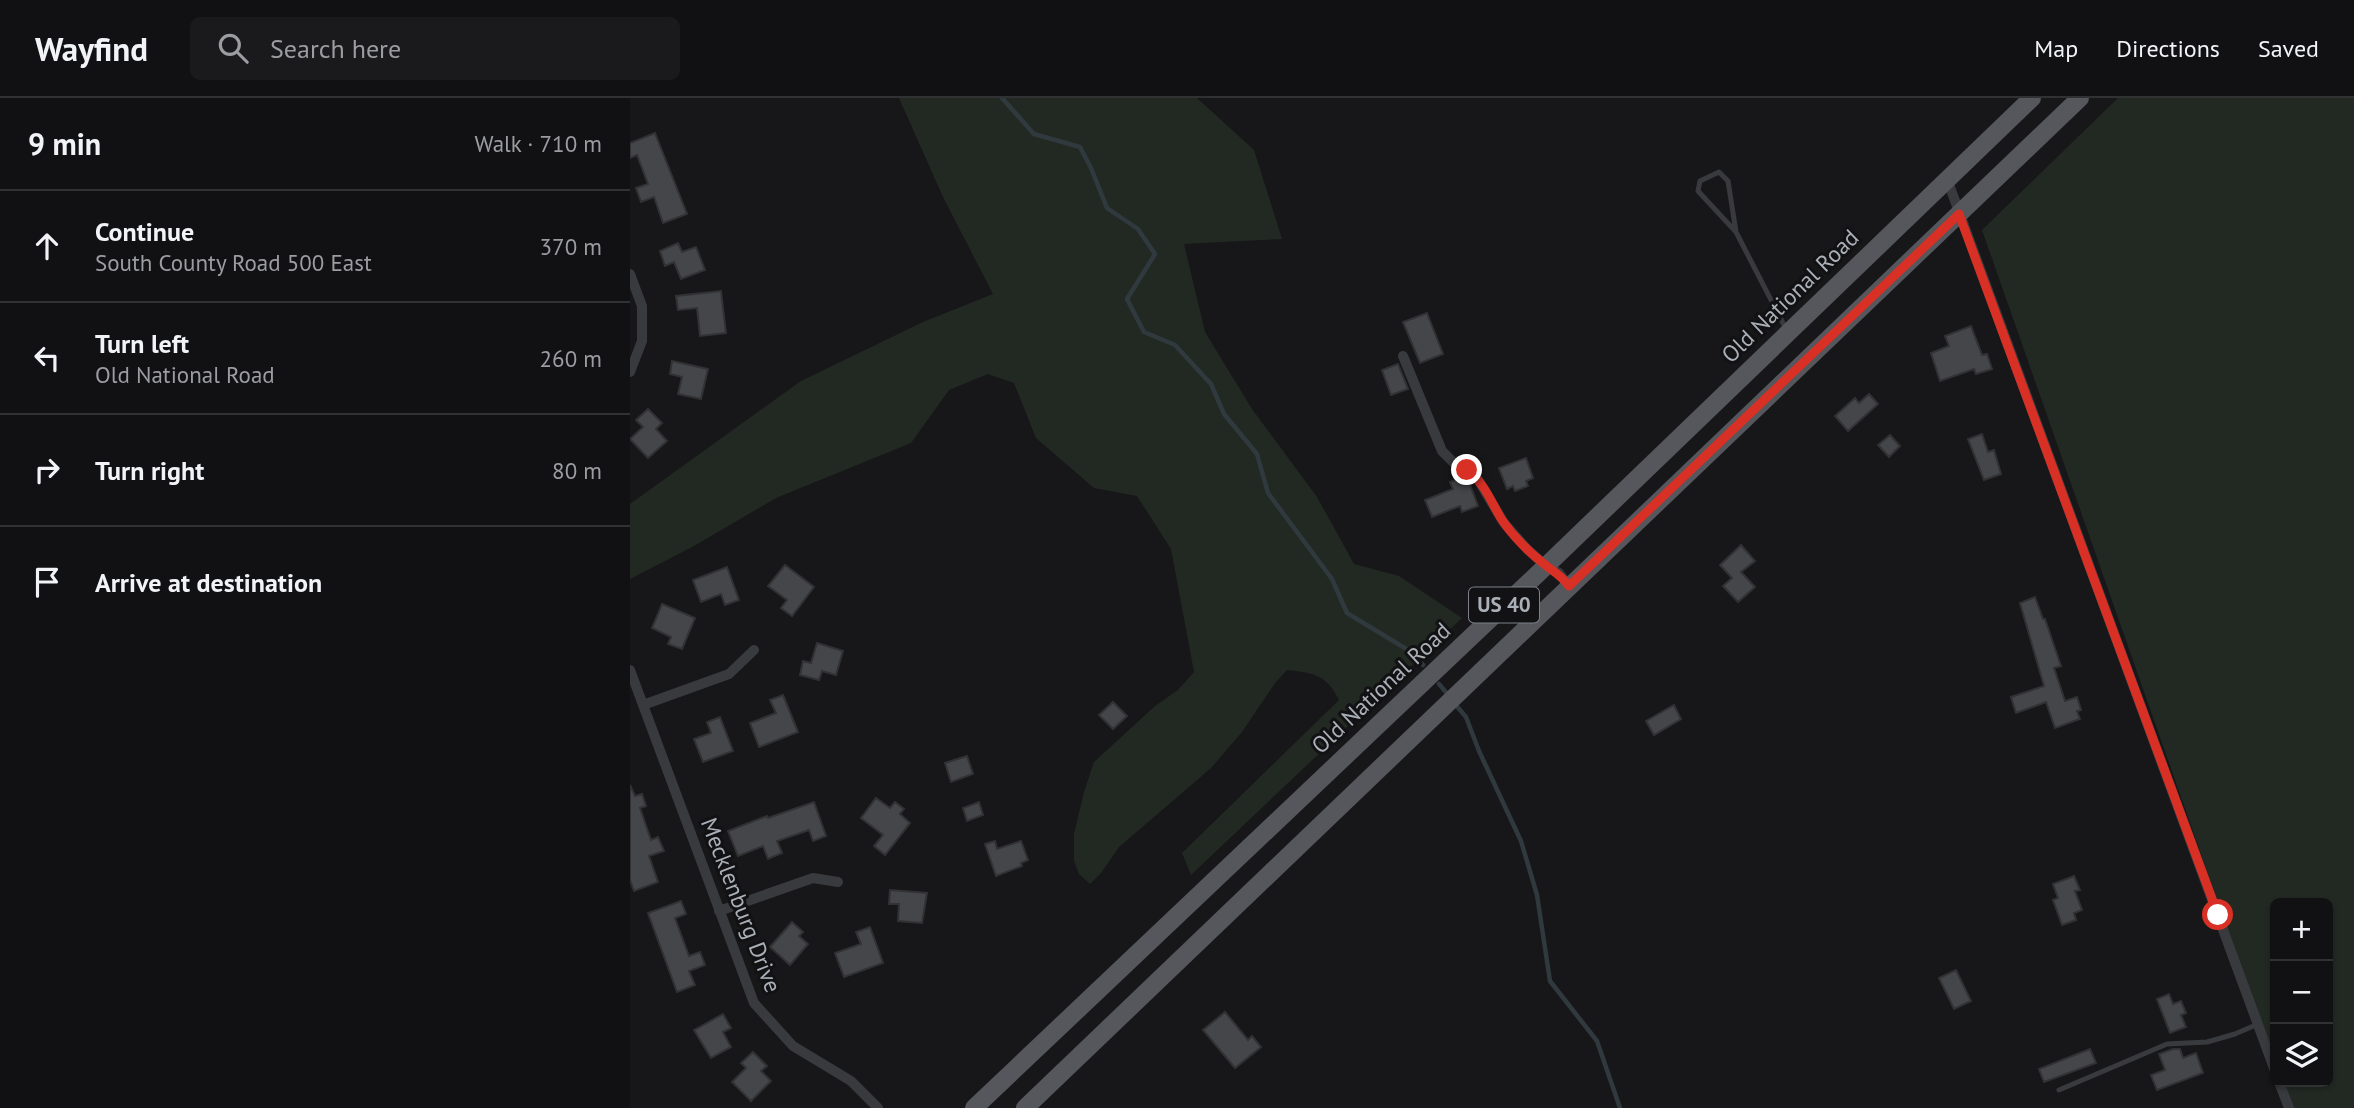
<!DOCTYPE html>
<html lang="en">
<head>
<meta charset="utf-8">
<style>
	:root { --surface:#111113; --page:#1a1a1c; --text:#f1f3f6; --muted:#9c9da0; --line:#303133 }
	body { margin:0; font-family:"PT Sans",sans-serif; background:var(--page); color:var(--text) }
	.controls { position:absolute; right:21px; bottom:21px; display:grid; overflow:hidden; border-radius:10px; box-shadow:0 2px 5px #0004 }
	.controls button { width:63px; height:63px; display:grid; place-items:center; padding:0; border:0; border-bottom:2px solid var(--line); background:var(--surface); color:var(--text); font:35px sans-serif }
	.stop { position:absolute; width:21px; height:21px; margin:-16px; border:5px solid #d93025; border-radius:50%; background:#fff }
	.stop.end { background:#d93025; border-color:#fff; box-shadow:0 2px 7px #0008 }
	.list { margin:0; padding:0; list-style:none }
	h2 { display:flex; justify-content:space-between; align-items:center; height:91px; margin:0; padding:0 28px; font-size:30px }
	h2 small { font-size:23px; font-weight:400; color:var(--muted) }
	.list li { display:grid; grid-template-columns:46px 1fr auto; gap:21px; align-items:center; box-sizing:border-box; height:112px; padding:0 28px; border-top:2px solid var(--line) }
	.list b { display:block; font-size:26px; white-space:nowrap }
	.list p { margin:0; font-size:23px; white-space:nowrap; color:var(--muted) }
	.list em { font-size:23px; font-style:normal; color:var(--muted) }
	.icon { flex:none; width:38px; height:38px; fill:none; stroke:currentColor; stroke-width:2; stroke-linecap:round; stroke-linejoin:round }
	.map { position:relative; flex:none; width:1724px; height:1010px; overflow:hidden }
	header { display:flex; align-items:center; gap:42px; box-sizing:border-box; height:98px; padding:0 35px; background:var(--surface); border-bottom:2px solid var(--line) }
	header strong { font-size:33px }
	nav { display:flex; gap:38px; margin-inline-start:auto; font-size:24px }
	.search { width:490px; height:63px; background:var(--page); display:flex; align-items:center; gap:18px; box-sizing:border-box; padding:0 24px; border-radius:10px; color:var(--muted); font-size:26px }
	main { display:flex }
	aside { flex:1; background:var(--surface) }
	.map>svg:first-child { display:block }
	.green { fill:#222922 }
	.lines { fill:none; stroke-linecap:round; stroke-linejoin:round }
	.stream { stroke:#30393e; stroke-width:4.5 }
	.building { fill:#444649; stroke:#323235; stroke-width:2 }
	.lane { stroke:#393a3e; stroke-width:5 }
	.street { stroke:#393a3e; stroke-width:10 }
	.primary { stroke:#55575d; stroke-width:18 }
	.route { stroke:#d93025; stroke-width:9 }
	.labels { text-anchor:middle; stroke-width:6; stroke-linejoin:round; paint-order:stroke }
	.shield { fill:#121214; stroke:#7d8187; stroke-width:2 }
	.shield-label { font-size:21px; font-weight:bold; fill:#abb0b8 }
	.street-label { font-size:23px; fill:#abb0b8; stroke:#121214 }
</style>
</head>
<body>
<header>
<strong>Wayfind</strong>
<div class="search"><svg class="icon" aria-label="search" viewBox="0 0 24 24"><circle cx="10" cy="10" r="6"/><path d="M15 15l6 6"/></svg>Search here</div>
<nav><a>Map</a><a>Directions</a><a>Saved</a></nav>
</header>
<main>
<aside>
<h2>9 min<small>Walk · 710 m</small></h2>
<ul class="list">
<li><svg class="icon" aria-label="ahead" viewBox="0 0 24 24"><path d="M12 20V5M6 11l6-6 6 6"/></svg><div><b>Continue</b><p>South County Road 500 East</p></div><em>370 m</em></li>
<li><svg class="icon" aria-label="left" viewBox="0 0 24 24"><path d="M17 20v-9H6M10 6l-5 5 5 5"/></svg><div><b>Turn left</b><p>Old National Road</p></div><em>260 m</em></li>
<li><svg class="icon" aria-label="right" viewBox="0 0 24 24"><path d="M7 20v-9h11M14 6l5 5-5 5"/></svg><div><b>Turn right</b></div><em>80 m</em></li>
<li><svg class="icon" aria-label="arrive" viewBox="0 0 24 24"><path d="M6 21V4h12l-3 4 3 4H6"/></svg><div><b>Arrive at destination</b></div></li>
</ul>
</aside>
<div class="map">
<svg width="1724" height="1010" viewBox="0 0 1724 1010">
	<rect width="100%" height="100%" fill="#171719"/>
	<path class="green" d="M269,0H567L624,52L652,141L554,146L575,234L622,311L687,399L724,466L769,478L832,520L561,777L552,755L709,602C696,576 683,575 657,572L645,585L612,634L581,670L489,749L471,775L460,786L449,776L444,763V736L454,694L464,664L525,608L548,592L564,574L541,451L507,398L464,390L406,340L384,285L358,276L319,292L281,345L146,400L64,448L0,481V406L171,283L293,224L363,196L313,99Z
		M1488,0H1724V1010H1660L1651,984H1698V805H1645V967L1352,132Z"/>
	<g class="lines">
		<path class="stream" d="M372,0L404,36L450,49L461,70L477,110L508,131L525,156L497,201L514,234L545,247L581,286L594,316L627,356L638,395L702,481L717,515L783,555L793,567
			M809,586L820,599
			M825,606L836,619L849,653L891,743L907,797L920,883L967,943L990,1010"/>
	</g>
	<path class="building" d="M25,35L57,116L33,125L24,99L11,104L6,90L18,86L7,57L0,60V45Z
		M48,145L52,154L66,149L75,172L51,181L44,164L35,168L30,153Z
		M91,193L96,235L70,238L67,210L48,212L46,198Z
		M797,215L813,256L790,265L773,224Z
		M1341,228L1352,257L1357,256L1362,271L1346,276L1344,271L1310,283L1301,255L1319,248L1315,238Z
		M42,263L78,271L71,301L48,296L52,279L40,276Z
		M768,266L778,291L761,297L752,272Z
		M1239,296L1248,306L1218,333L1205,318L1225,300L1229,305Z
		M18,311L32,325L26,331L37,343L18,360L0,341L13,329L6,322Z
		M1352,336L1358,354L1364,352L1371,376L1354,382L1338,341Z
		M1260,337L1270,348L1259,359L1248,347Z
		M896,360L903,380L896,383L898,388L885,393L883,388L877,391L869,370Z
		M832,379L839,384L848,408L832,414L830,408L802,419L795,402L823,391L820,384Z
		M1111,447L1125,463L1111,474L1125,489L1108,504L1093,488L1102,480L1090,467Z
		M155,467L184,489L162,518L151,510L157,502L138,488Z
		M97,469L109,502L95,507L91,496L71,504L63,482Z
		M1405,499L1413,521H1415L1431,568L1424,570L1435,603L1447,599L1451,612L1447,613L1450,621L1425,630L1416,604L1386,615L1381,599L1414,588L1390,505Z
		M32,506L65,520L52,551L38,546L41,539L22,530Z
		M187,545L213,553L206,577L192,573L189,582L170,577L173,563L181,565Z
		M153,597L168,634L129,649L120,625L146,615L140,602Z
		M483,604L497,618L483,631L469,617Z
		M1044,607L1051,621L1024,637L1016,623Z
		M90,619L103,653L73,664L64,641L81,635L77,624Z
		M337,658L343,676L321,684L315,665Z
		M0,687L5,698L12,696L16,708L10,710L21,742L28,739L34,753L19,758L28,784L4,793L0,782Z
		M246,700L260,710L265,704L274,711L270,716L280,725L255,757L244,748L253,737L231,720Z
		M184,704L196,738L183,743L179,732L147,743L152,755L138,761L133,748L108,758L98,733L137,718L138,720Z
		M349,704L353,717L337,723L333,710Z
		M365,743L367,751L391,743L398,762L391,765L392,768L366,778L355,746Z
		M1444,778L1450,792L1445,793L1452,812L1444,815L1446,822L1432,827L1423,802L1428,800L1423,786Z
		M260,792L297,795L292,825L268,823L269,806H259Z
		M51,803L56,816L45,820L59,858L70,854L75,867L59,873L65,887L47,894L18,815Z
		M162,824L173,834L169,838L178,846L160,867L140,849Z
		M240,829L253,865L214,879L205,855L231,846L226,834Z
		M1326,872L1341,903L1324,911L1309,880Z
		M1539,896L1543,906L1551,903L1556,915L1551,917L1556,929L1540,935L1527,901Z
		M595,914L618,942L622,938L631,949L605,970L573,932Z
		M93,916L101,930L93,934L101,949L81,960L64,932Z
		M1460,951L1466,965L1414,984L1409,971Z
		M1543,951H1550L1553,960L1566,955L1573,975L1527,992L1521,977L1535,972L1529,956Z
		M123,954L137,968L131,973L141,983L121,1003L102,984L116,970L111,965Z"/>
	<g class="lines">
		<path class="lane" d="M1106,134L1098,83L1089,74L1070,83L1068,93L1106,134L1156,231
			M1429,992L1537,946L1577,944L1605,936L1628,926"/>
		<path class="street" d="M1317,81L1645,973
			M0,176L12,208V243L0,274
			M773,258L812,353L823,364L847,380L874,425L897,451L916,468L929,475L939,488
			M0,572L124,905L163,948L221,983L248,1010
			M13,607L99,576L124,552
			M89,813L183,780L208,784
			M1649,984L1659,1010"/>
		<path class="primary" d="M344,1010L916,468L1402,0
			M395,1010L1450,0"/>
	</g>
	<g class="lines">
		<path class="route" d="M837,372C854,384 861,404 872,422C883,438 899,454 914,466C924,474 931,477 939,488L1329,116L1588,817"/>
	</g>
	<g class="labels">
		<rect class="shield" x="839" y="489.5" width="70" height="35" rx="5"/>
		<g class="shield-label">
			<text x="874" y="514">US 40</text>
		</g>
		<g class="street-label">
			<text transform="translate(1160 198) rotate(-44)" y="8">Old National Road</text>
			<text transform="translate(751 590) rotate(-43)" y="8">Old National Road</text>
			<text transform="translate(111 807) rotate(69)" y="8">Mecklenburg Drive</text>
		</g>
	</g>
</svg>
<div class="controls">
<button>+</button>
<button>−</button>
<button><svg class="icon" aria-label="layers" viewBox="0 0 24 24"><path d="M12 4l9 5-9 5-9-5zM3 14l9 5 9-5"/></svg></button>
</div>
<div class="stop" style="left:1588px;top:817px"></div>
<div class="stop end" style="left:837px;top:372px"></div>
</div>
</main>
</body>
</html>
